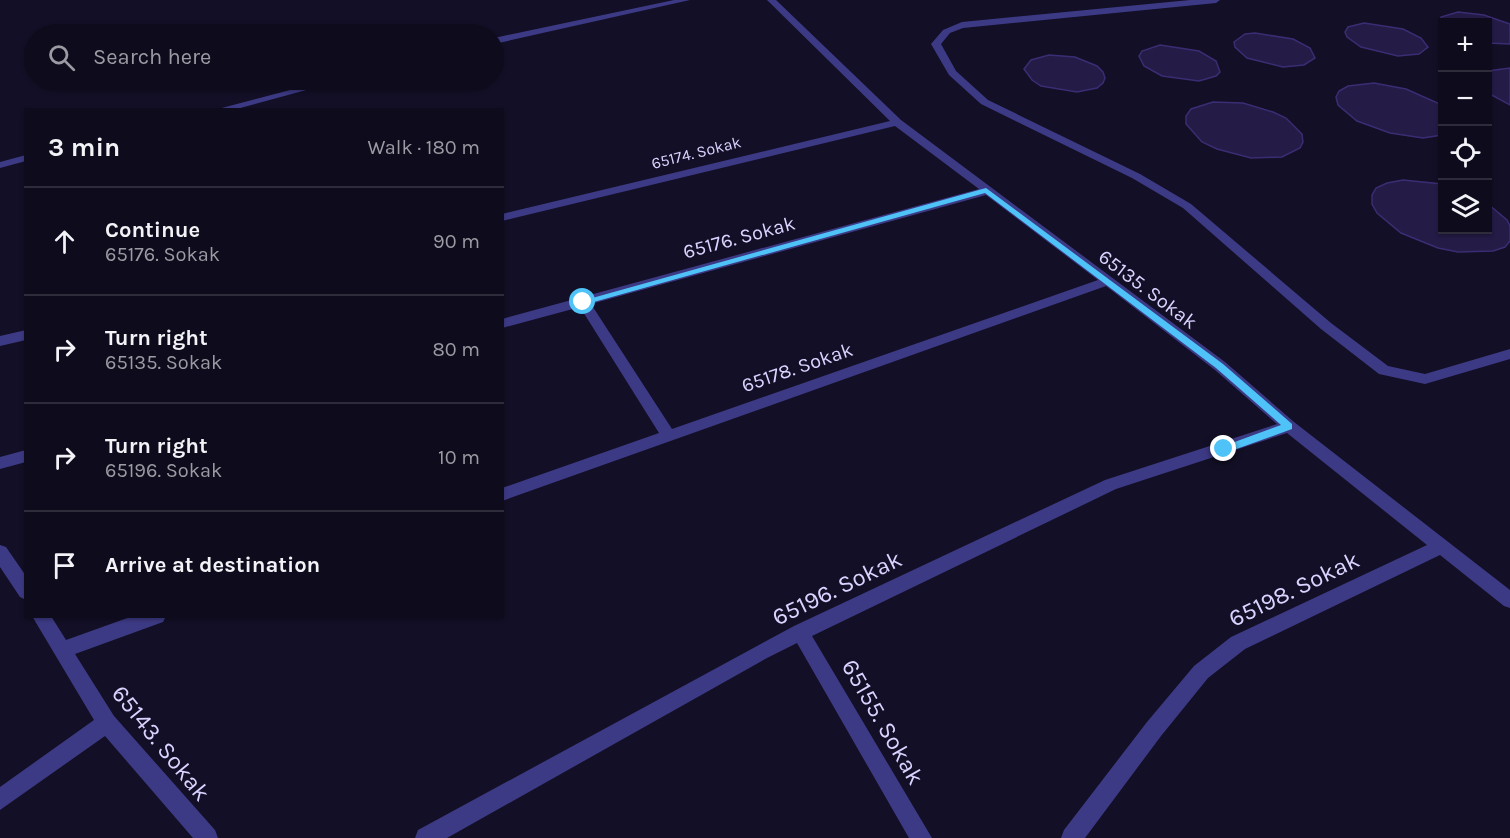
<!DOCTYPE html>
<html lang="en">
<head>
<meta charset="utf-8">
<style>
	:root { --surface:#0e0b1c; --page:#171425; --text:#f1f3f6; --muted:#9b9ba3; --line:#2e2b3b }
	body { margin:0; font-family:Karla,sans-serif; background:var(--page); color:var(--text) }
	.controls { position:absolute; right:18px; top:18px; display:grid; overflow:hidden; border-radius:0px; box-shadow:0 2px 4px #0004 }
	.controls button { width:54px; height:54px; display:grid; place-items:center; padding:0; border:0; border-bottom:2px solid var(--line); background:var(--surface); color:var(--text); font:30px sans-serif }
	.stop { position:absolute; width:18px; height:18px; margin:-14px; border:4px solid #4fc3f7; border-radius:50%; background:#fff }
	.stop.end { background:#4fc3f7; border-color:#fff; box-shadow:0 2px 6px #0008 }
	.list { margin:0; padding:0; list-style:none }
	h2 { display:flex; justify-content:space-between; align-items:center; height:78px; margin:0; padding:0 24px; font-size:26px }
	h2 small { font-size:20px; font-weight:400; color:var(--muted) }
	.list li { display:grid; grid-template-columns:39px 1fr auto; gap:18px; align-items:center; box-sizing:border-box; height:108px; padding:0 24px; border-top:2px solid var(--line) }
	.list b { display:block; font-size:22px; white-space:nowrap }
	.list p { margin:0; font-size:20px; white-space:nowrap; color:var(--muted) }
	.list em { font-size:20px; font-style:normal; color:var(--muted) }
	.icon { flex:none; width:33px; height:33px; fill:none; stroke:currentColor; stroke-width:2; stroke-linecap:round; stroke-linejoin:round }
	.map { position:relative; flex:none; width:1510px; height:838px; overflow:hidden }
	.search { position:absolute; background:var(--surface); box-shadow:0 2px 4px #0004; left:24px; top:24px; width:480px; height:66px; display:flex; align-items:center; gap:15px; box-sizing:border-box; padding:0 21px; border-radius:33px; color:var(--muted); font-size:22px }
	.panel { position:absolute; background:var(--surface); box-shadow:0 2px 4px #0004; left:24px; top:108px; width:480px; height:510px; border-radius:0px }
	.map>svg:first-child { display:block }
	.building { fill:#241b47; stroke:#3b2d73; stroke-width:1.5 }
	.lines { fill:none; stroke-linecap:round; stroke-linejoin:round }
	.minor { fill:#3d3a85; fill-rule:evenodd }
	.route { fill:#4fc3f7 }
	.labels { text-anchor:middle; stroke-width:4.5; stroke-linejoin:round; paint-order:stroke }
	.far-street-label { font-size:16px; fill:#d9d4ff; stroke:#130f26 }
	.street-label { font-size:20px; fill:#d9d4ff; stroke:#130f26 }
	.near-street-label { font-size:24px; fill:#d9d4ff; stroke:#130f26 }
</style>
</head>
<body>
<div class="map">
<svg width="1510" height="838" viewBox="0 0 1510 838">
	<rect width="100%" height="100%" fill="#130f26"/>
	<path class="building" d="M1458,12L1484,15L1510,24V44L1488,43V22H1442V26L1440,21L1441,17Z
		M1364,23L1403,29L1421,38L1428,47L1419,54L1398,56L1361,47L1347,37L1345,32L1348,27Z
		M1255,33L1293,39L1310,48L1315,58L1304,65L1283,67L1247,58L1235,47L1234,42L1245,34Z
		M1160,45L1199,51L1216,61L1220,72L1216,76L1199,81L1162,76L1144,66L1139,56L1142,51Z
		M1049,55L1075,57L1097,66L1103,72L1105,78L1103,83L1097,88L1077,92L1041,86L1032,80L1024,69L1031,60Z
		M1510,68V105L1488,93V71Z
		M1374,83L1406,89L1442,105V135L1423,138L1390,133L1357,121L1338,105L1336,97L1339,91L1348,86Z
		M1213,102L1243,103L1273,112L1286,118L1302,134L1303,142L1300,148L1282,157L1251,158L1217,149L1202,142L1186,124V116L1191,109Z
		M1403,180L1442,184V230H1488V204L1507,220L1510,226V241L1505,247L1493,251L1458,252L1438,248L1401,233L1377,213L1372,204V195L1376,188L1387,183Z"/>
	<g class="lines">
		<path class="minor" d="M674,0H690L494,44V38Z
			M767,0H776L901,120L1225,362L1294,422L1510,590V608L1504,606L1440,555L1245,649L1208,678L1161,736L1085,838H1061L1064,830L1147,722L1194,666L1231,637L1427,545L1287,433L1116,489L812,636L932,838H909L797,643L767,658L447,838H415L418,830L794,626L1105,480L1277,424L1215,370L1106,286L502,501V488L659,433L580,307L502,328V319L979,189L895,126L502,221V214L890,121ZM986,195L1098,280L672,429L591,304Z
			M1190,0H1220L1216,3L963,28L950,33L941,44L956,71L988,100L1140,174L1191,204L1331,323L1388,366L1425,374L1510,349V359L1425,384L1379,374L1321,329L1183,208L1132,178L981,104L949,75L931,44L943,30L962,22Z
			M328,80H343L233,110H214Z
			M26,155V161L0,168V162Z
			M26,330V340L0,346V336Z
			M26,450V462L0,469V457Z
			M0,545L6,547L26,576V600L20,597L0,567Z
			M32,616H51L66,640L133,616H166L163,622L75,654L114,716L215,830L218,838H193L105,736L0,810V787L94,720Z"/>
	</g>
	<path class="route" d="M986,188L1223,364L1292,424V429L1228,452H1221V447L1281,425L1216,368L985,193L583,305L578,302Z"/>
	<g class="labels">
		<g class="far-street-label">
			<text transform="translate(696 152) rotate(-14)" y="6">65174. Sokak</text>
		</g>
		<g class="street-label">
			<text transform="translate(739 237) rotate(-15)" y="7">65176. Sokak</text>
			<text transform="translate(1148 289) rotate(37)" y="7">65135. Sokak</text>
			<text transform="translate(797 367) rotate(-19)" y="7">65178. Sokak</text>
		</g>
		<g class="near-street-label">
			<text transform="translate(837 588) rotate(-26)" y="8">65196. Sokak</text>
			<text transform="translate(1294 589) rotate(-26)" y="8">65198. Sokak</text>
			<text transform="translate(883 722) rotate(60)" y="8">65155. Sokak</text>
			<text transform="translate(161 743) rotate(51)" y="8">65143. Sokak</text>
		</g>
	</g>
</svg>
<div class="controls">
<button>+</button>
<button>−</button>
<button><svg class="icon" aria-label="locate" viewBox="0 0 24 24"><circle cx="12" cy="12" r="6"/><path d="M12 2v4M12 18v4M2 12h4M18 12h4"/></svg></button>
<button><svg class="icon" aria-label="layers" viewBox="0 0 24 24"><path d="M12 4l9 5-9 5-9-5zM3 14l9 5 9-5"/></svg></button>
</div>
<div class="stop" style="left:583px;top:302px"></div>
<div class="stop end" style="left:1224px;top:449px"></div>
<div class="search"><svg class="icon" aria-label="search" viewBox="0 0 24 24"><circle cx="10" cy="10" r="6"/><path d="M15 15l6 6"/></svg>Search here</div>
<section class="panel">
<h2>3 min<small>Walk · 180 m</small></h2>
<ul class="list">
<li><svg class="icon" aria-label="ahead" viewBox="0 0 24 24"><path d="M12 20V5M6 11l6-6 6 6"/></svg><div><b>Continue</b><p>65176. Sokak</p></div><em>90 m</em></li>
<li><svg class="icon" aria-label="right" viewBox="0 0 24 24"><path d="M7 20v-9h11M14 6l5 5-5 5"/></svg><div><b>Turn right</b><p>65135. Sokak</p></div><em>80 m</em></li>
<li><svg class="icon" aria-label="right" viewBox="0 0 24 24"><path d="M7 20v-9h11M14 6l5 5-5 5"/></svg><div><b>Turn right</b><p>65196. Sokak</p></div><em>10 m</em></li>
<li><svg class="icon" aria-label="arrive" viewBox="0 0 24 24"><path d="M6 21V4h12l-3 4 3 4H6"/></svg><div><b>Arrive at destination</b></div></li>
</ul>
</section>
</div>
</body>
</html>
